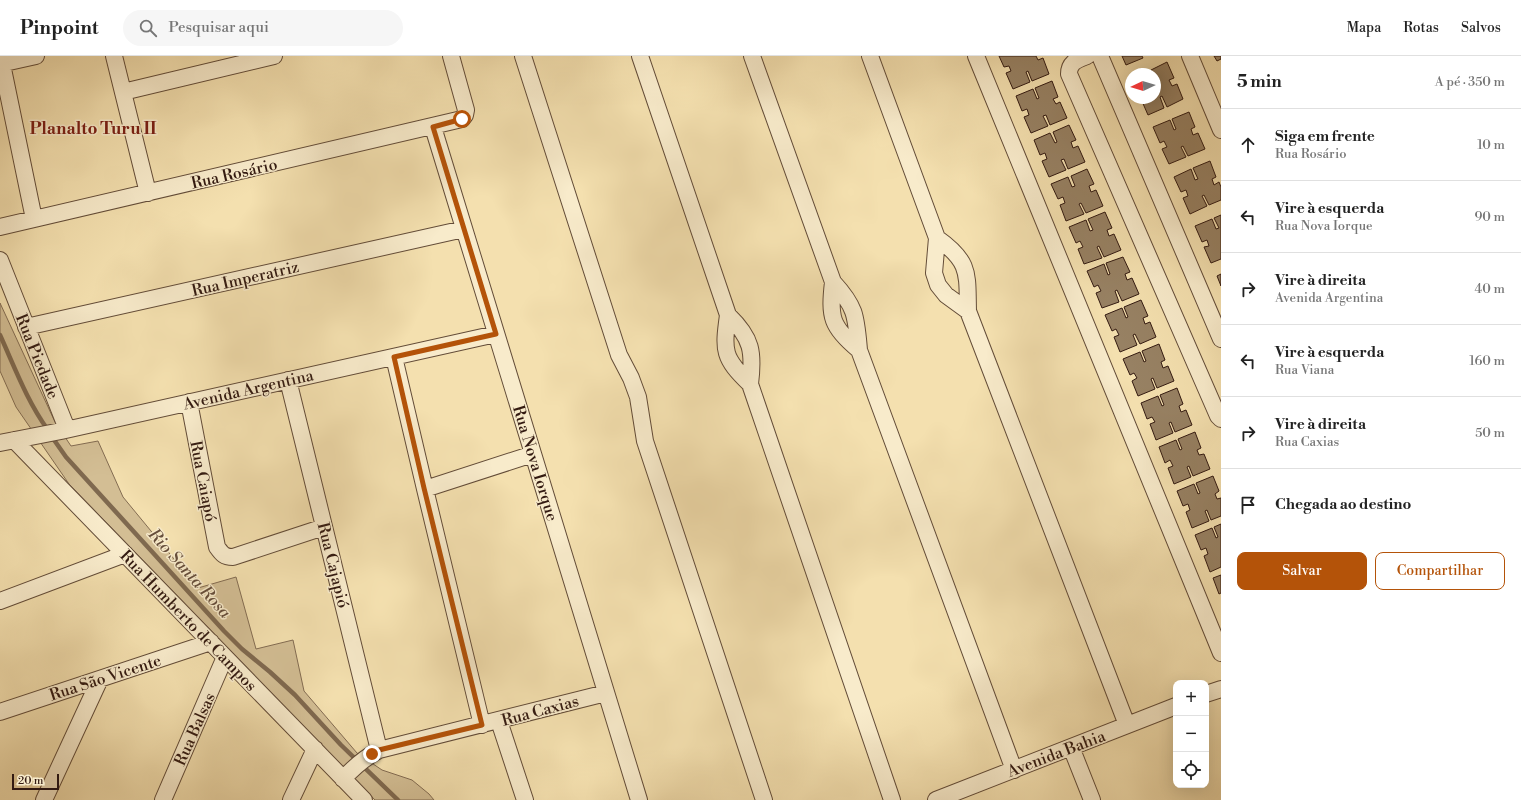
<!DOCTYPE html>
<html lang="pt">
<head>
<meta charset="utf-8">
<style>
	:root { --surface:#fff; --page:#f6f6f6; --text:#222; --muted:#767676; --line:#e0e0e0; --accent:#b45309 }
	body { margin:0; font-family:"Libre Bodoni",serif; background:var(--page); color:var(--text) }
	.controls { position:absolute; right:12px; bottom:12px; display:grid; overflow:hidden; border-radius:8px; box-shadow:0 4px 16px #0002 }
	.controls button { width:36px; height:36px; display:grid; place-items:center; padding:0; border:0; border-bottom:1px solid var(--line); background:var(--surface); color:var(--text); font:20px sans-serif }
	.compass { position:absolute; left:1125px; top:12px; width:36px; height:36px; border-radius:50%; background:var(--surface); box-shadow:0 4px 16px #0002; rotate:266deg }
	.scale { position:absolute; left:12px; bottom:10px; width:47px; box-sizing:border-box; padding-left:4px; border:2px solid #331a11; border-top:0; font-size:11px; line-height:14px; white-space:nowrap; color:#331a11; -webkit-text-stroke:3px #f8ebcb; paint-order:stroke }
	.stop { position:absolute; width:12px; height:12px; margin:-9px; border:3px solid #b45309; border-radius:50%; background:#fff }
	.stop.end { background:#b45309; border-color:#fff; box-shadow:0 1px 4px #0008 }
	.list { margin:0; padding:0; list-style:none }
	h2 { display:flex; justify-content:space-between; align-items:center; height:52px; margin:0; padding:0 16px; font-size:17px }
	h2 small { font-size:13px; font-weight:400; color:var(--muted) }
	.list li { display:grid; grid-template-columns:26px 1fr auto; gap:12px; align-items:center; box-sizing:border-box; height:72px; padding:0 16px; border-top:1px solid var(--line) }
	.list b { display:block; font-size:15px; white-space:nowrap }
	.list p { margin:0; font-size:13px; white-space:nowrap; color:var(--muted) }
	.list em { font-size:13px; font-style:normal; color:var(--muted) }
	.actions { display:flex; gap:8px; padding:12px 16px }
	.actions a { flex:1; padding:9px 0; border:1px solid var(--accent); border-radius:8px; text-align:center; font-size:14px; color:var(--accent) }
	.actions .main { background:var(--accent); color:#fff }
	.icon { flex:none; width:22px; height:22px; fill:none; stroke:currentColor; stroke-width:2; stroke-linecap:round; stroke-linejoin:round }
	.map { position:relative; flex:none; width:1221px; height:744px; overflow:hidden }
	header { display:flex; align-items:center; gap:24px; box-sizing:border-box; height:56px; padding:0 20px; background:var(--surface); border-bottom:1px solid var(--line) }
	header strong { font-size:19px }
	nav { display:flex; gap:22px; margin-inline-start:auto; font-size:14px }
	.search { width:280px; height:36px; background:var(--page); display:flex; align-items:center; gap:10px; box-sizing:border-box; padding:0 14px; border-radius:22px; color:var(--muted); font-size:15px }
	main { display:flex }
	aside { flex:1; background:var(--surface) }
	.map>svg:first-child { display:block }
	.green { fill:#d3be94; stroke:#836c52 }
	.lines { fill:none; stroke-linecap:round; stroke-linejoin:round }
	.stream { stroke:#7f694f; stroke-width:4.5 }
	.building { fill:#978163; stroke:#331a11 }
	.minor-casing { stroke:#634c38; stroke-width:18 }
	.minor { stroke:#f8ebcb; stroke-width:16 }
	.route { stroke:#b45309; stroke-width:5 }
	.labels { text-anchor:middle; stroke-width:3; stroke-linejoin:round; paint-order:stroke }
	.street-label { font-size:16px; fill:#331a11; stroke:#f8ebcb }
	.neighbourhood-label { font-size:17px; font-weight:bold; fill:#7a1f14; stroke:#f8ebcb }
	.water-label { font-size:17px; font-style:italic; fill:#664e3b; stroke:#f8ebcb }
</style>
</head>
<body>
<header>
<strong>Pinpoint</strong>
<div class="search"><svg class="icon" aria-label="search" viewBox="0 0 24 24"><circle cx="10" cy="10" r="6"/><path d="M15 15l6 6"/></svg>Pesquisar aqui</div>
<nav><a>Mapa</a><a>Rotas</a><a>Salvos</a></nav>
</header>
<main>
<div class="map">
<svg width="1221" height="744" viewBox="0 0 1221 744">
	<rect width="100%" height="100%" fill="#f4e0af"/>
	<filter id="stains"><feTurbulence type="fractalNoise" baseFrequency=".005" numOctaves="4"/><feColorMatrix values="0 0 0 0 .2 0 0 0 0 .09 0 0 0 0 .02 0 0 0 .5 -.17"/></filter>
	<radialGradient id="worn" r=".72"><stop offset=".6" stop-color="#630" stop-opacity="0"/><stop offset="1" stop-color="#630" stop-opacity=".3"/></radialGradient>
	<path class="green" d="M0,247L55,366L71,390L98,385L123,441L198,532L236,521L256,593L293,584L304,635L357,697L382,714L412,724L429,738L434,744H375L69,428L16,351L0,315Z"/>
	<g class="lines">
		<path class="stream" d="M0,279C15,312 27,345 48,374
			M52,381L66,401L224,575L242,593L270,616L295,639L341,689L398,744"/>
	</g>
	<path class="building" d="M999,0H1036L1038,4L1043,2L1049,18L1032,25L1028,15L1026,16L1030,26L1013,33L1006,17L1011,15L1009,10L1004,11Z
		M1122,0H1142L1143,2L1126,9Z
		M1214,0H1221V3L1217,5Z
		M1167,6L1174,22L1169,24L1172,30L1177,28L1183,43L1167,51L1162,40L1160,41L1164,52L1148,59L1141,43L1155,42V18H1153L1151,14Z
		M1052,25L1058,41L1053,43L1056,48L1060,46L1067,62L1050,69L1046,59L1043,60L1048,70L1031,77L1024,61L1029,59L1027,53L1022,55L1016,40L1033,33L1037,43L1039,42L1035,32Z
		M1189,56L1195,71L1191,73L1193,79L1198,77L1205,93L1188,100L1183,90L1181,91L1186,101L1169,108L1162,93L1167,91L1164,85L1160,87L1153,71L1170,64L1174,74L1176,73L1172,63Z
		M1069,69L1076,84L1071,86L1073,92L1078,90L1085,106L1068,113L1064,103L1061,104L1066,114L1049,121L1042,105L1047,103L1045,97L1040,99L1034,84L1050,77L1055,87L1057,86L1053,76Z
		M1210,105L1216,121L1212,123L1214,129L1219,126L1221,131V144L1209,149L1204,139L1202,140L1207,150L1190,158L1183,142L1188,140L1186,134L1181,136L1174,121L1191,113L1195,124L1198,123L1193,112Z
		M1087,113L1094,128L1089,130L1091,136L1096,134L1103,150L1086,157L1081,147L1079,148L1084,158L1066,165L1060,149L1065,147L1063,141L1058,143L1051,128L1068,121L1072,131L1075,130L1071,120Z
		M1105,156L1112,172L1107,174L1109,180L1114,178L1121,194L1104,201L1099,190L1097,191L1102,202L1084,208L1078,193L1083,191L1080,185L1076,187L1069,171L1086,164L1090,175L1093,174L1088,163Z
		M1221,159V203L1211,207L1204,191L1209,190L1207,184L1202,186L1195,170L1212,163L1216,173L1219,172L1214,162Z
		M1123,201L1130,216L1125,218L1127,224L1132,222L1139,238L1122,245L1117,234L1115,235L1119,246L1102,252L1096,237L1101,235L1098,229L1094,231L1087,215L1104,208L1108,219L1110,218L1106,207Z
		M1221,218V230L1217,220Z
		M1141,244L1148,260L1143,262L1145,268L1150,266L1156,281L1140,288L1135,278L1133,279L1137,289L1120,296L1114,281L1119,279L1116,273L1112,275L1105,259L1122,252L1126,262L1128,261L1124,251Z
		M1159,288L1165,304L1161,306L1163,312L1168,310L1174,325L1157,332L1153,322L1151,323L1155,333L1138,340L1132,325L1137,322L1134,317L1130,319L1123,303L1140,296L1144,306L1146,305L1142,295Z
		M1177,332L1183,348L1179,350L1181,356L1186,354L1192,369L1175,376L1171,366L1169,367L1173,377L1156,384L1150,368L1155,366L1152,361L1147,363L1141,347L1158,340L1162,350L1164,349L1160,339Z
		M1195,376L1201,392L1197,394L1199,399L1204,398L1210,413L1193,420L1189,410L1187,411L1191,421L1174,428L1168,412L1173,410L1170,404L1165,407L1159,391L1176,384L1180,394L1182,393L1178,383Z
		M1213,420L1219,435L1215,438L1217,443L1221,442V460L1211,464L1207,454L1205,455L1209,465L1192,472L1186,456L1190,454L1188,448L1183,450L1177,435L1194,428L1198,438L1200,437L1196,427Z
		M1221,468V511L1210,516L1204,500L1208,498L1206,492L1201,494L1195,479L1212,472L1216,482L1218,481L1214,471Z
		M1221,519V537L1219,538L1213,522Z"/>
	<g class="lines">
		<defs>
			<path id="minor" d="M114,0L148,137
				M523,0L619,299L631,322L638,341L645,385L764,744
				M640,0L728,259
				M752,0L833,226C856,251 856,260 859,294L1014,714
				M870,0L937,182L934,217L938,229L946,239L968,255
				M976,0L1221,597
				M1087,0C1077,4 1069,6 1069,18L1218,360L1221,363
				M1100,0L1221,283
				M1190,0L1221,74
				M0,8L36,0
				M2,8L34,163
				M123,36L274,0
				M433,71L639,744
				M0,171L462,63L465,59L466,54L451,0
				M937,182C971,206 967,218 968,255L1127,669
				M0,204L67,373
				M833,226C829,261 831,271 859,294
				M26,271L464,173
				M394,301L425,433L482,669
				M288,324L379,694
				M750,328C723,302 723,295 728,259C752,282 754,296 750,328L892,744
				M189,346L217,491C222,498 224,501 233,501L324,471
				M14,384L364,744
				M0,387L61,375L496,278
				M425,433L533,398
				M0,545L125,498
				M1206,638L1221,633
				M0,656L211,586
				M499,665L525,744
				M1071,691L1092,744
				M343,723C353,712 366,701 379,694L606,637
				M44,744L100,623
				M163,744L225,601
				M291,744L315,693
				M936,744L1176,650"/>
		</defs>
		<use href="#minor" class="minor-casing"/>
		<use href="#minor" class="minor"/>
	</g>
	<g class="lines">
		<path class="route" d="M372,698L379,694L482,669L424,432L394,301L496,278L433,71L462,63"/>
	</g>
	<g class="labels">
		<g class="street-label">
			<text transform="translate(234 117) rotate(-13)" y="6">Rua Rosário</text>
			<text transform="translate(245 222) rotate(-13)" y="6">Rua Imperatriz</text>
			<text transform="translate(38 300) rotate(68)" y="6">Rua Piedade</text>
			<text transform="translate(248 333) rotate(-13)" y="6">Avenida Argentina</text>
			<text transform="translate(536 407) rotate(73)" y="6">Rua Nova Iorque</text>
			<text transform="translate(204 425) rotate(79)" y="6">Rua Caiapó</text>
			<text transform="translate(334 509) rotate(76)" y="6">Rua Cajapió</text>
			<text transform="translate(189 564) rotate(46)" y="6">Rua Humberto de Campos</text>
			<text transform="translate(105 621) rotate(-18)" y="6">Rua São Vicente</text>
			<text transform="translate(540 654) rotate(-15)" y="6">Rua Caxias</text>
			<text transform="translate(194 673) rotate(-66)" y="6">Rua Balsas</text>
			<text transform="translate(1056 697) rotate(-21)" y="6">Avenida Bahia</text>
		</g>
		<g class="neighbourhood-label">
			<text x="93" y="78">Planalto Turu II</text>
		</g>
		<g class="water-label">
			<text transform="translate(190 517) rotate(48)" y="6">Rio Santa Rosa</text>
		</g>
	</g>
	<rect width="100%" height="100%" filter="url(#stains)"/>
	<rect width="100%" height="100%" fill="url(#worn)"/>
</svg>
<div class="controls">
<button>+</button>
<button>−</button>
<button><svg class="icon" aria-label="locate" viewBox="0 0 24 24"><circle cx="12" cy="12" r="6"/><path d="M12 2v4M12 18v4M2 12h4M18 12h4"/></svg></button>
</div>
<svg class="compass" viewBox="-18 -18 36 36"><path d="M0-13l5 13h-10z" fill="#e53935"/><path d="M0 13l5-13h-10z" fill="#767676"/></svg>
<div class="scale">20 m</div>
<div class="stop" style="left:462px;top:63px"></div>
<div class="stop end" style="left:372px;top:698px"></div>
</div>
<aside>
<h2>5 min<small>A pé · 350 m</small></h2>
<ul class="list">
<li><svg class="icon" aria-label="ahead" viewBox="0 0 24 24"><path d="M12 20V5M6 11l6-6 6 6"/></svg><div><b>Siga em frente</b><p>Rua Rosário</p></div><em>10 m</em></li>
<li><svg class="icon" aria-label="left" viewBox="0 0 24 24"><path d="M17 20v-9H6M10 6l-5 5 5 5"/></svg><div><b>Vire à esquerda</b><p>Rua Nova Iorque</p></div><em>90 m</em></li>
<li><svg class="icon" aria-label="right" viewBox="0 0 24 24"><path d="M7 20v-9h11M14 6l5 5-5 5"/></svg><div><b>Vire à direita</b><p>Avenida Argentina</p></div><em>40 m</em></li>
<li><svg class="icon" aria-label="left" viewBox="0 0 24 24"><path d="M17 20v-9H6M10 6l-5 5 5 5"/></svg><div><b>Vire à esquerda</b><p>Rua Viana</p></div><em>160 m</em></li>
<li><svg class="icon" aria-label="right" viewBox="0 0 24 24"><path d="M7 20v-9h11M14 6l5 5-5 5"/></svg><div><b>Vire à direita</b><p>Rua Caxias</p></div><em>50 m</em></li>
<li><svg class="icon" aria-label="arrive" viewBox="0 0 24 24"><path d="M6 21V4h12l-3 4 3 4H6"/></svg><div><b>Chegada ao destino</b></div></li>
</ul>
<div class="actions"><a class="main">Salvar</a><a>Compartilhar</a></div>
</aside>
</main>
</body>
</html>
